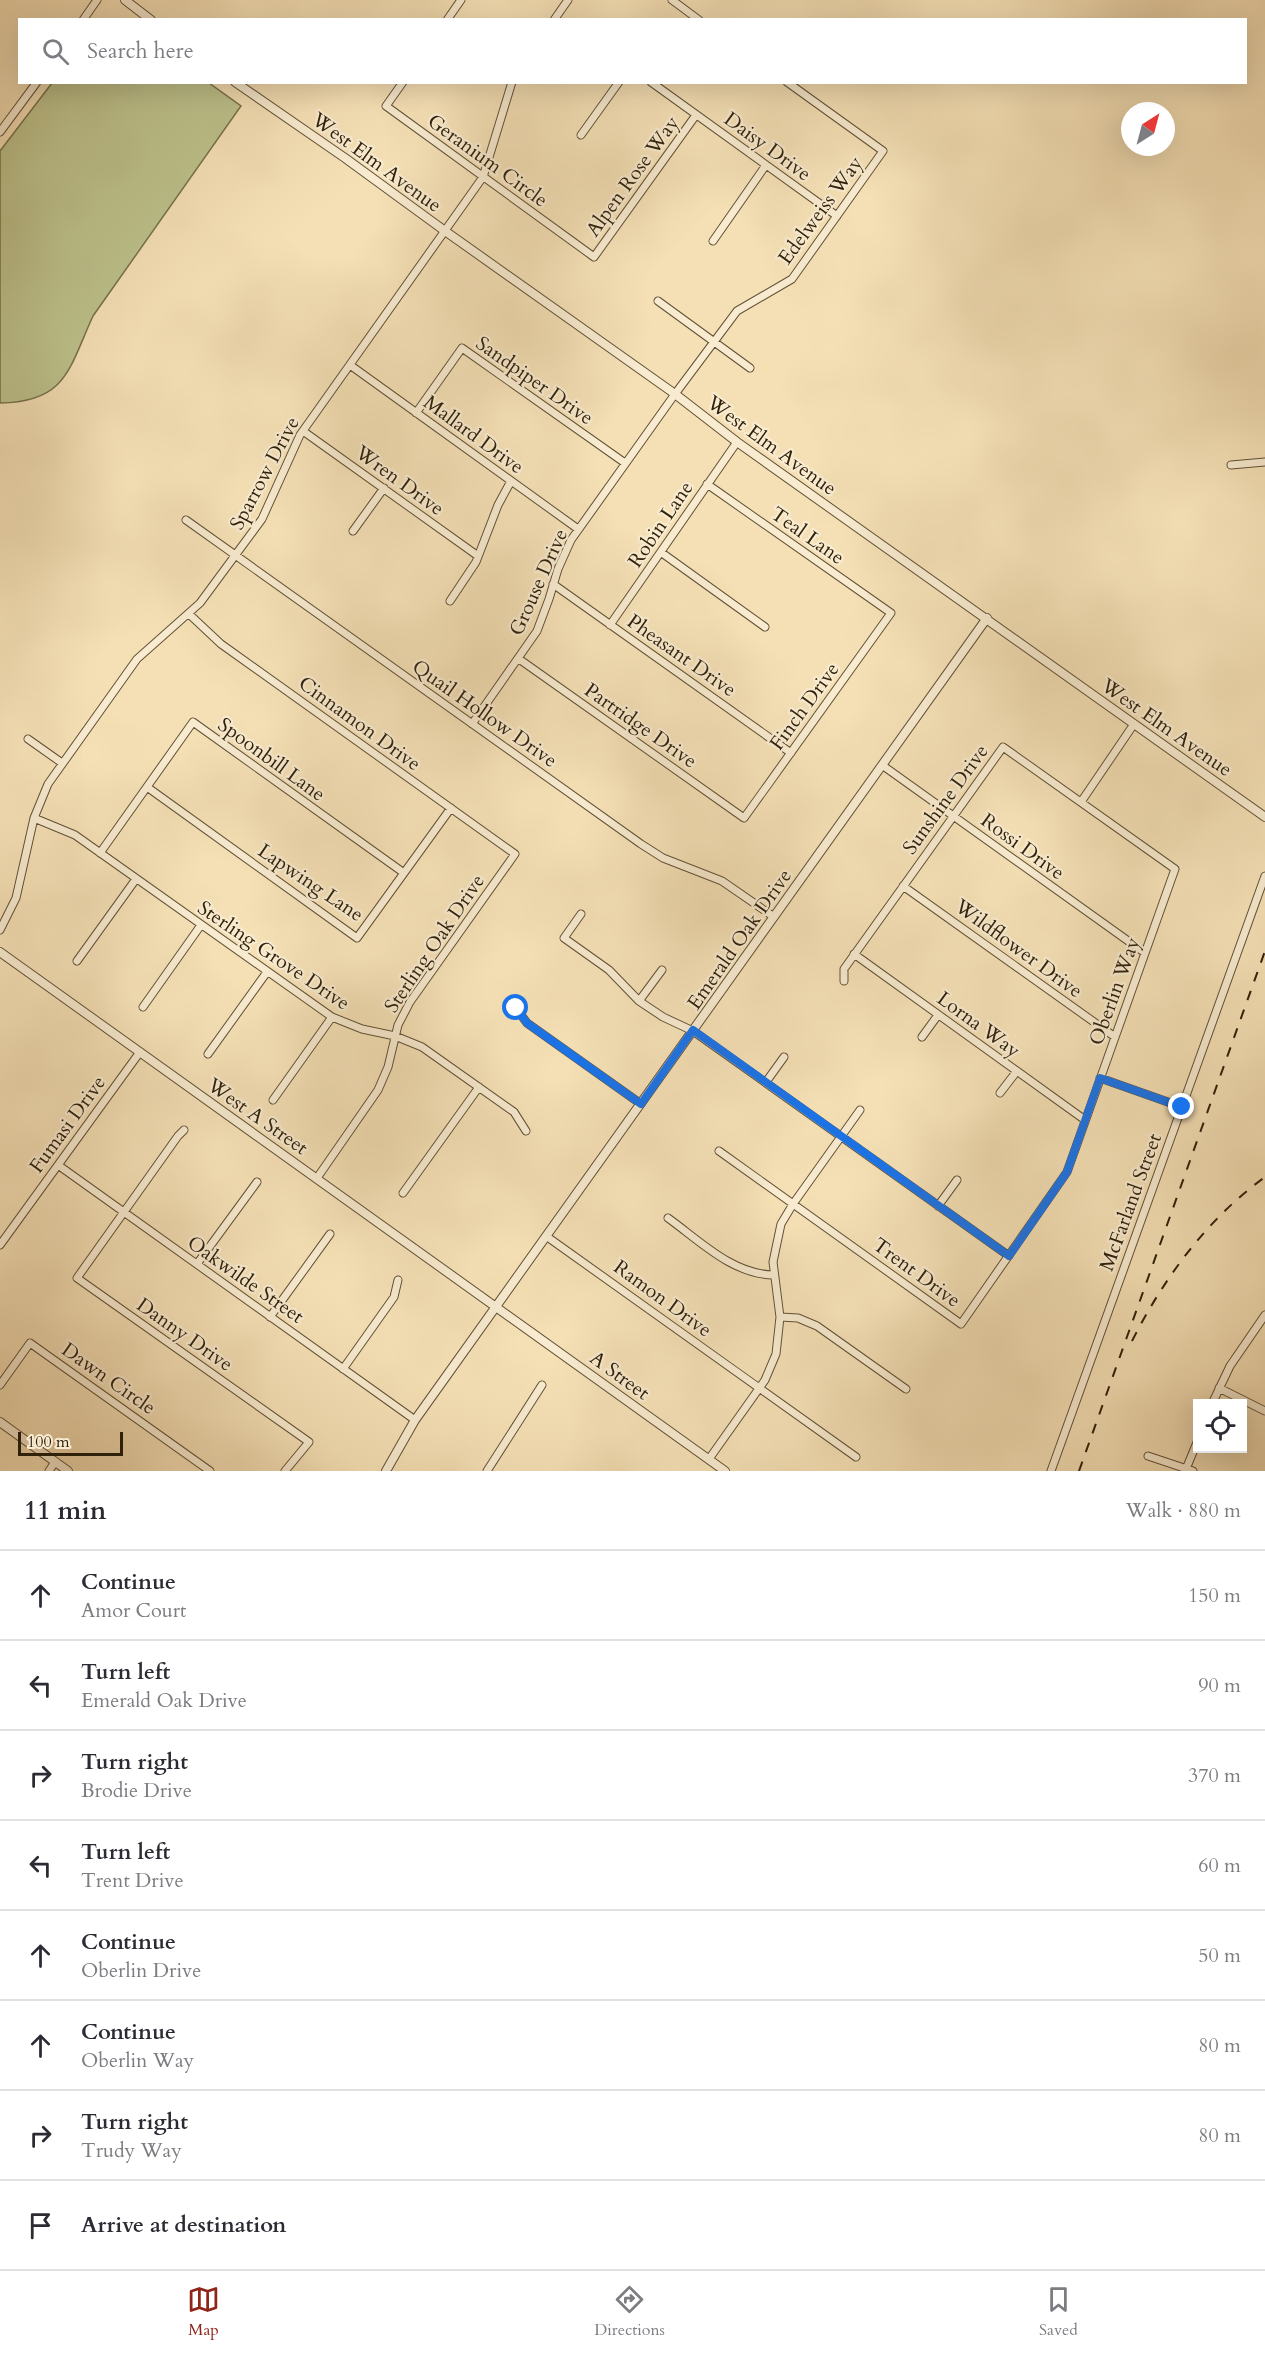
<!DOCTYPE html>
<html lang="en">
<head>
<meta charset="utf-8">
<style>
	:root { --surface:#fff; --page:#f7f7f7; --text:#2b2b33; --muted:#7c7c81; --line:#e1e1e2; --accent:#8f2418 }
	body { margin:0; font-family:Cardo,serif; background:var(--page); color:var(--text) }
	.controls { position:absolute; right:18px; bottom:18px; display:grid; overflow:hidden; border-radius:0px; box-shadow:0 6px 24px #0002 }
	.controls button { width:54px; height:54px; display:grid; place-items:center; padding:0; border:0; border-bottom:2px solid var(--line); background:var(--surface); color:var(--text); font:30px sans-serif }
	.compass { position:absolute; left:1121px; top:102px; width:54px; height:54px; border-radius:50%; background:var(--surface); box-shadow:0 6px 24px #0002; rotate:36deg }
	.scale { position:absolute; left:18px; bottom:15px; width:105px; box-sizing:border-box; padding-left:6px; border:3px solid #30210b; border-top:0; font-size:16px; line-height:21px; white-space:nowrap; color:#30210b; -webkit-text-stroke:4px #f8ebd0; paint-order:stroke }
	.stop { position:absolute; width:18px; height:18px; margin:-14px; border:4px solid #1a73e8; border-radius:50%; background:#fff }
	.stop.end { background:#1a73e8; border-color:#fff; box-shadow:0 2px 6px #0008 }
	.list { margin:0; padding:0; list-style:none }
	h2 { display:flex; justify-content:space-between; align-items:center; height:78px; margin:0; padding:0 24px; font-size:26px }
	h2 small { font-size:20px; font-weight:400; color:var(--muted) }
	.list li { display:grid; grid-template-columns:39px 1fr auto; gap:18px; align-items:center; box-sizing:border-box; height:90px; padding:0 24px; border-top:2px solid var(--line) }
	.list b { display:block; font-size:22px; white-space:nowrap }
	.list p { margin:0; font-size:20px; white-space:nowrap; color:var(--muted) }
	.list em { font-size:20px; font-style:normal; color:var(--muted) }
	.icon { flex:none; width:33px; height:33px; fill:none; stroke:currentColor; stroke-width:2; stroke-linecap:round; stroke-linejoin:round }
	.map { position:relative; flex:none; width:1265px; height:1471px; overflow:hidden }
	.search { position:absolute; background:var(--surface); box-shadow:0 6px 24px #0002; left:18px; right:18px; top:18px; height:66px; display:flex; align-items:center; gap:15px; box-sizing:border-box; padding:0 21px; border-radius:0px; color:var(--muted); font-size:22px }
	.sheet { height:798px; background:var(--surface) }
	nav { display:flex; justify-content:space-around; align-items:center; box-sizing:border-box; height:84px; border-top:2px solid var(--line); background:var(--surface); font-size:16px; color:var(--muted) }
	nav a { display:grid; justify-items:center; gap:3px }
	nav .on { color:var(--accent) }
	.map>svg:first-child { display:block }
	.green { fill:#bdc28d; stroke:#76724c; stroke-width:1.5 }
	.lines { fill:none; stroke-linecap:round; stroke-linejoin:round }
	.minor-casing { stroke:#615136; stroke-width:9 }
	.tertiary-casing { stroke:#615136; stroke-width:10 }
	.minor { stroke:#f8ebd0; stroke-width:7 }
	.tertiary { stroke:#f8ebd0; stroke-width:8 }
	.rail { stroke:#30210b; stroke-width:2; stroke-dasharray:10 10; stroke-linecap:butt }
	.route { stroke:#1a73e8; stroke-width:8 }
	.labels { text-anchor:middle; stroke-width:4.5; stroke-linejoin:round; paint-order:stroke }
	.street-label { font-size:20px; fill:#30210b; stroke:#f8ebd0 }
</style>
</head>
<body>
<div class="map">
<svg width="1265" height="1471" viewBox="0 0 1265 1471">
	<rect width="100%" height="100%" fill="#f5e0b6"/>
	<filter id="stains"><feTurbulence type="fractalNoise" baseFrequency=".00333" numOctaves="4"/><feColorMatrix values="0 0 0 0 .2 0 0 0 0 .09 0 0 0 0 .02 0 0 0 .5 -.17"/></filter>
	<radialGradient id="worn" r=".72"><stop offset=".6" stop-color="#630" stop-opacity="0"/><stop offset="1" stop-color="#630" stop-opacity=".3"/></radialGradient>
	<path class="green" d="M52,83H209L241,106L93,316C69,368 67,402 0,403V151Z"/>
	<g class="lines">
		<defs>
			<path id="minor" d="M672,0L699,20
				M83,20L97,0
				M447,20L461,0
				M554,20L568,0
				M403,82L386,106L594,257L696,115
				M651,82L837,216
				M0,132L37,82
				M581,135L619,82
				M713,241L766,165
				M658,301L750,368
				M350,365L578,529
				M416,413L462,348L625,463
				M303,431L478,556
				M1231,465L1265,462
				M186,520L641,844L663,858L722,881L774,917
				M353,531L384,488
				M662,553L765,627
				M553,584L791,753
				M450,601L476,562L498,505L511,481
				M189,614L221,644L515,854L410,1002L398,1025L388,1067L378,1090L317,1178
				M610,625L737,442
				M519,659L744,818L891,613L707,484
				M472,724L537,631L549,599L558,569L571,540L675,394L737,311L792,279L883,151L787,82
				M28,739L62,763
				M882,765L1145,953
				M147,787L357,938L451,808
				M1081,802L1134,724
				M34,818L75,835L332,1017L362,1029L395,1036L422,1047L514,1112L526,1131
				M100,853L193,722L404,873
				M903,886L1115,1037
				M581,914L564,938L609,970L639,1001L663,1017L693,1031L1009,1256
				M0,930L16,898L34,818L48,784L137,659L200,603L262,519L300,435L483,177L512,82
				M854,954L1085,1120
				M77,961L136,879
				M639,1001L662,970
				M143,1007L201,925
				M516,1008L527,1023L641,1104
				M922,1037L938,1015
				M208,1054L267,972
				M1100,1078L1182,1107
				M766,1082L784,1057
				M1000,1093L1017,1071
				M273,1100L332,1017
				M184,1130L178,1136L77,1278L309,1442L285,1471
				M719,1151L961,1324L1067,1172L1175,869L1003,747L844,969V981
				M58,1165L415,1420
				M403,1193L479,1087
				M938,1206L957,1180
				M668,1218C700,1241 732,1274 773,1275
				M546,1236L856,1457
				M0,1245L140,1052
				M197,1264L257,1182
				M270,1317L330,1234
				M780,1317L798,1318L817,1326L906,1389
				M343,1369L394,1297L398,1280
				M0,1385L30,1343L210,1471
				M1219,1388L1265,1411
				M1212,1404L1230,1366L1265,1315
				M1148,1456L1193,1471
				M709,1459L765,1380L776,1354L780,1317L773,1262L781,1224L793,1204L860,1110
				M1186,1469L1198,1440
				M49,1471L55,1462
				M487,1471L542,1385
				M1051,1471L1265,876"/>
			<path id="tertiary" d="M125,0L151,20
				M235,82L345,158L445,231L675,394L737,442L1265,817
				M0,952L725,1471
				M0,1422L68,1471
				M386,1471L415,1420L987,618"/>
		</defs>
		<use href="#minor" class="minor-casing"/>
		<use href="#tertiary" class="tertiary-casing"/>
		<use href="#minor" class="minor"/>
		<use href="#tertiary" class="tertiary"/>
		<path class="rail" d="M1132,1341C1164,1278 1207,1219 1265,1177
			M1079,1471L1265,951"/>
	</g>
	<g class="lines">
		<path class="route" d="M516,1008L527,1023L641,1104L693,1030L1009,1256L1067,1172L1100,1078L1182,1107"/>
	</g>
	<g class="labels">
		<g class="street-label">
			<text transform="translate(768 146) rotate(36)" y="7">Daisy Drive</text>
			<text transform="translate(488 160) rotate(36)" y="7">Geranium Circle</text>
			<text transform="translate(377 162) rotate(36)" y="7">West Elm Avenue</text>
			<text transform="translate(632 176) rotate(-54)" y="7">Alpen Rose Way</text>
			<text transform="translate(820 210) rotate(-54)" y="7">Edelweiss Way</text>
			<text transform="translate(535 380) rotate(35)" y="7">Sandpiper Drive</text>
			<text transform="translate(474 434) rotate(36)" y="7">Mallard Drive</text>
			<text transform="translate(772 445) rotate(36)" y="7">West Elm Avenue</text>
			<text transform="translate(264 473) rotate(-62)" y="7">Sparrow Drive</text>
			<text transform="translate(400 480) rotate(36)" y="7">Wren Drive</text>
			<text transform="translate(660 524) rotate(-56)" y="7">Robin Lane</text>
			<text transform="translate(808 535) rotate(35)" y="7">Teal Lane</text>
			<text transform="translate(538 582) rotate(-66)" y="7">Grouse Drive</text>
			<text transform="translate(682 655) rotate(35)" y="7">Pheasant Drive</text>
			<text transform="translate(804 706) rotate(-54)" y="7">Finch Drive</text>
			<text transform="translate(485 713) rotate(35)" y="7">Quail Hollow Drive</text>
			<text transform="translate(360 723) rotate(36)" y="7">Cinnamon Drive</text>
			<text transform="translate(641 725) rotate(35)" y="7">Partridge Drive</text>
			<text transform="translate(1167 727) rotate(35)" y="7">West Elm Avenue</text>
			<text transform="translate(272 759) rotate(36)" y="7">Spoonbill Lane</text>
			<text transform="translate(945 799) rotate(-54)" y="7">Sunshine Drive</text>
			<text transform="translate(1023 846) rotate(36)" y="7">Rossi Drive</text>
			<text transform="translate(311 882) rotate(34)" y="7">Lapwing Lane</text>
			<text transform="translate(739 939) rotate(-55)" y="7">Emerald Oak Drive</text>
			<text transform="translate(434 943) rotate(-56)" y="7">Sterling Oak Drive</text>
			<text transform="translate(1019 948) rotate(36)" y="7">Wildflower Drive</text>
			<text transform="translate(274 955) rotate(34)" y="7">Sterling Grove Drive</text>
			<text transform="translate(1114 991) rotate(-70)" y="7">Oberlin Way</text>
			<text transform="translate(979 1024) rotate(36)" y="7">Lorna Way</text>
			<text transform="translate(258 1116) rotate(35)" y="7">West A Street</text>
			<text transform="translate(67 1124) rotate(-54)" y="7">Fumasi Drive</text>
			<text transform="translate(1130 1202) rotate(-70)" y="7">McFarland Street</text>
			<text transform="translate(917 1272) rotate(36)" y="7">Trent Drive</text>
			<text transform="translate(246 1279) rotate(35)" y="7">Oakwilde Street</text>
			<text transform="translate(663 1298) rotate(36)" y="7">Ramon Drive</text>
			<text transform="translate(185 1334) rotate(35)" y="7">Danny Drive</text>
			<text transform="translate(620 1375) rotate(36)" y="7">A Street</text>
			<text transform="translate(109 1378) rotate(35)" y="7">Dawn Circle</text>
		</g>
	</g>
	<rect width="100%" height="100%" filter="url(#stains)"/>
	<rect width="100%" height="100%" fill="url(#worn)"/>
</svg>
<div class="controls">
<button><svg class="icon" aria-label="locate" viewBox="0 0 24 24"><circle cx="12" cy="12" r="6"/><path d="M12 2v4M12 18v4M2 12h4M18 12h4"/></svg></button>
</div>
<svg class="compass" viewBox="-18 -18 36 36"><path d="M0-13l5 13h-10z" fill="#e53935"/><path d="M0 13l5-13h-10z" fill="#7c7c81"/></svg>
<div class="scale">100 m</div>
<div class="stop" style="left:516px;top:1008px"></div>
<div class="stop end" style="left:1182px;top:1107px"></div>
<div class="search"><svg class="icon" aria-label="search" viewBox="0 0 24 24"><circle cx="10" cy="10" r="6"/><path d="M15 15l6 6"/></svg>Search here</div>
</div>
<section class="sheet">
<h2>11 min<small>Walk · 880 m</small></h2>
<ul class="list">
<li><svg class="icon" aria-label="ahead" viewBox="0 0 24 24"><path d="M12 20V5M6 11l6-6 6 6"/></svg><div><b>Continue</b><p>Amor Court</p></div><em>150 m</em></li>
<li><svg class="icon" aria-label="left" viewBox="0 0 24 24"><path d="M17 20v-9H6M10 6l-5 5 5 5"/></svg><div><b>Turn left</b><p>Emerald Oak Drive</p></div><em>90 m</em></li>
<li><svg class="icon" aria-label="right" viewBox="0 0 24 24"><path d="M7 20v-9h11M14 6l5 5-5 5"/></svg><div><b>Turn right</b><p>Brodie Drive</p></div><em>370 m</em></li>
<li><svg class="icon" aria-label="left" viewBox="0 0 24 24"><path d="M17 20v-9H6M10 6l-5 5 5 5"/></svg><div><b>Turn left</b><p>Trent Drive</p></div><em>60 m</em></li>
<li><svg class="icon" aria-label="ahead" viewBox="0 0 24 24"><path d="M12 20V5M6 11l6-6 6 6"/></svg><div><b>Continue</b><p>Oberlin Drive</p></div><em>50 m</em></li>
<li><svg class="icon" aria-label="ahead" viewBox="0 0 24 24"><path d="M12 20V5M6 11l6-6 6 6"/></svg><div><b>Continue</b><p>Oberlin Way</p></div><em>80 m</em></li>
<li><svg class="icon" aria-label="right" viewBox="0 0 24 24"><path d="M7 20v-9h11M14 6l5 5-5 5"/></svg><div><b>Turn right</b><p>Trudy Way</p></div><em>80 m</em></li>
<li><svg class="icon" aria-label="arrive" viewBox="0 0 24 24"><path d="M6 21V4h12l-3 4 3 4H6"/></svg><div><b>Arrive at destination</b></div></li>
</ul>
</section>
<nav>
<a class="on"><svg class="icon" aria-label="map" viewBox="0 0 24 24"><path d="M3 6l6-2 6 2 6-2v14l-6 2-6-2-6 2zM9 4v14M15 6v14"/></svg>Map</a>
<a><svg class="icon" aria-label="directions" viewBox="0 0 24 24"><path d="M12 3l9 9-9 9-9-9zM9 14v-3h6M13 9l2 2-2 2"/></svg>Directions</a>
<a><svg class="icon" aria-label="saved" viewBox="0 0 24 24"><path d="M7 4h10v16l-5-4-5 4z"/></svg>Saved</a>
</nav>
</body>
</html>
